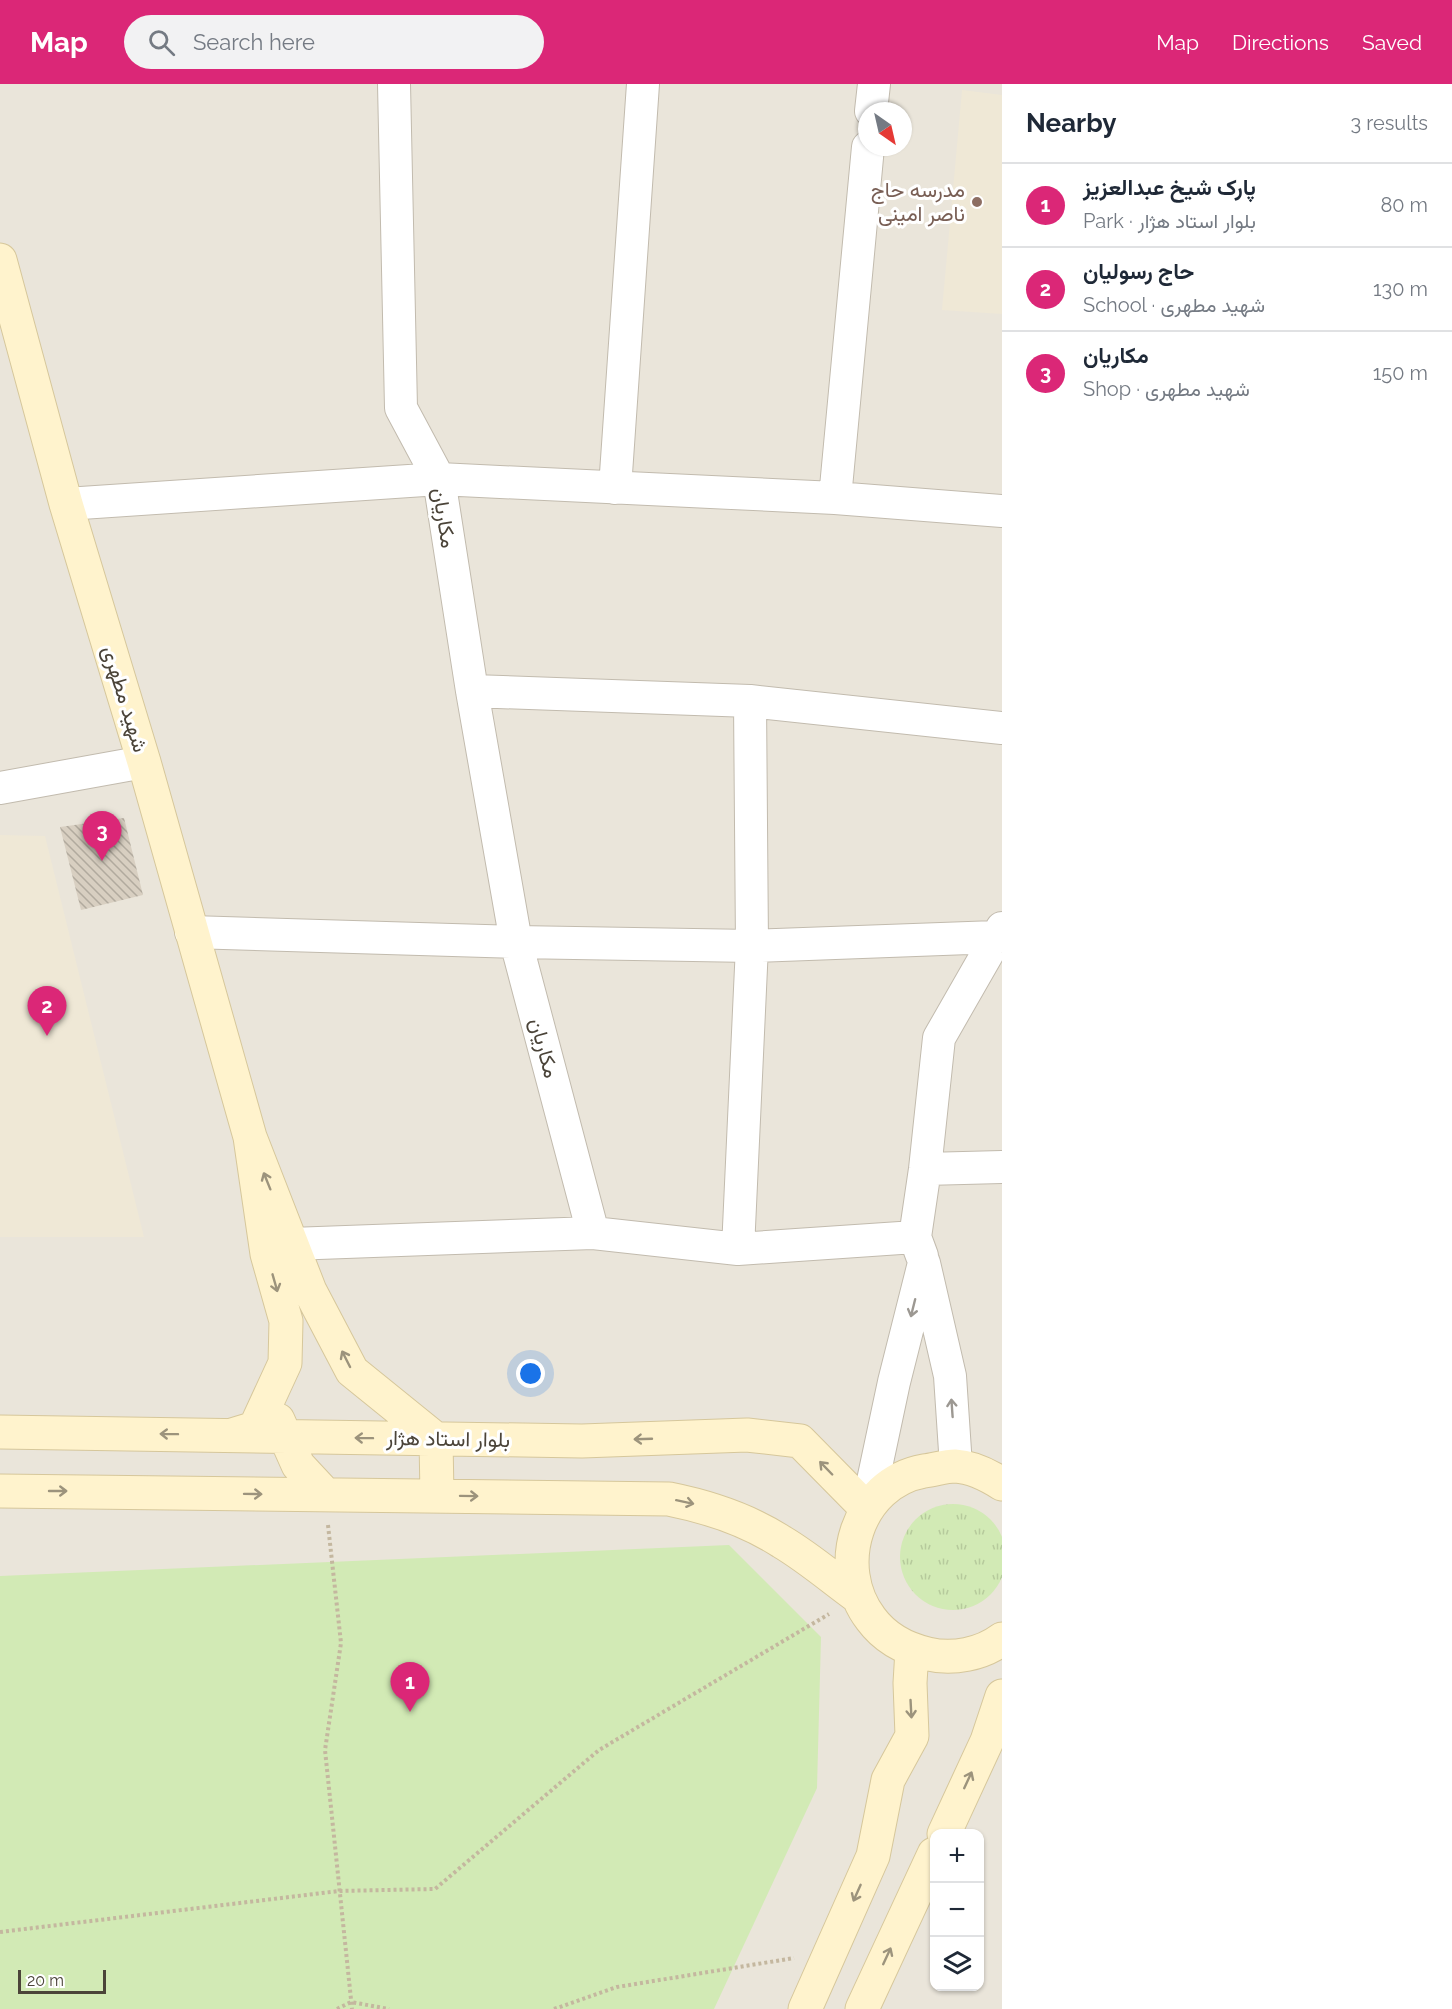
<!DOCTYPE html>
<html lang="en">
<head>
<meta charset="utf-8">
<style>
	:root { --surface:#fff; --page:#f2f2f3; --text:#1f2937; --muted:#747a83; --line:#e0e1e3; --accent:#db2777 }
	body { margin:0; font-family:Raleway,Vazirmatn,sans-serif; background:var(--page); color:var(--text) }
	.controls { position:absolute; right:18px; bottom:18px; display:grid; overflow:hidden; border-radius:12px; box-shadow:0 2px 4px #0004 }
	.controls button { width:54px; height:54px; display:grid; place-items:center; padding:0; border:0; border-bottom:2px solid var(--line); background:var(--surface); color:var(--text); font:30px sans-serif }
	.compass { position:absolute; left:858px; top:18px; width:54px; height:54px; border-radius:50%; background:var(--surface); box-shadow:0 2px 4px #0004; rotate:146deg }
	.scale { position:absolute; left:18px; bottom:15px; width:88px; box-sizing:border-box; padding-left:6px; border:3px solid #4b4439; border-top:0; font-size:16px; line-height:21px; white-space:nowrap; color:#4b4439; -webkit-text-stroke:4px #fff; paint-order:stroke }
	.you { position:absolute; left:531px; top:1290px; width:21px; height:21px; margin:-15px; border:4px solid #fff; border-radius:50%; background:#1a73e8; box-shadow:0 0 0 9px #1a73e833 }
	.badge { display:grid; place-items:center; width:39px; height:39px; border-radius:50%; background:var(--accent); color:#fff; font-size:20px; font-weight:700 }
	.pin { position:absolute; translate:-50% -50px; filter:drop-shadow(0 2px 3px #0008) }
	.pin::after { content:''; position:absolute; top:32px; width:21px; height:18px; background:inherit; clip-path:polygon(0 0,100% 0,50% 100%) }
	.list { margin:0; padding:0; list-style:none }
	h2 { display:flex; justify-content:space-between; align-items:center; height:78px; margin:0; padding:0 24px; font-size:26px }
	h2 small { font-size:20px; font-weight:400; color:var(--muted) }
	.list li { display:grid; grid-template-columns:39px 1fr auto; gap:18px; align-items:center; box-sizing:border-box; height:84px; padding:0 24px; border-top:2px solid var(--line) }
	.list b { display:block; font-size:22px; white-space:nowrap }
	.list p { margin:0; font-size:20px; white-space:nowrap; color:var(--muted) }
	.list em { font-size:20px; font-style:normal; color:var(--muted) }
	.icon { flex:none; width:33px; height:33px; fill:none; stroke:currentColor; stroke-width:2; stroke-linecap:round; stroke-linejoin:round }
	.map { position:relative; flex:none; width:1002px; height:1925px; overflow:hidden }
	header { display:flex; align-items:center; gap:36px; box-sizing:border-box; height:84px; padding:0 30px; background:var(--accent); color:#fff }
	header strong { font-size:28px }
	nav { display:flex; gap:33px; margin-inline-start:auto; font-size:21px }
	.search { width:420px; height:54px; background:var(--page); display:flex; align-items:center; gap:15px; box-sizing:border-box; padding:0 21px; border-radius:33px; color:var(--muted); font-size:22px }
	main { display:flex }
	aside { flex:1; background:var(--surface) }
	.map>svg:first-child { display:block }
	.residential { fill:#eae5da; fill-rule:evenodd }
	.education { fill:#efe8d6 }
	.grass { fill:url(#grass-tufts) }
	.park { fill:#d2eab5 }
	.building { fill:url(#building-back-hatch) }
	.lines { fill:none; stroke-linecap:round; stroke-linejoin:round }
	.street-casing { stroke:#c2bbae; stroke-width:34 }
	.secondary-casing { stroke:#d6c79b; stroke-width:35 }
	.path { stroke:#c4b79f; stroke-width:4; stroke-dasharray:3 3; stroke-linecap:butt }
	.street { stroke:#fff; stroke-width:32 }
	.secondary { stroke:#fff3cd; stroke-width:33 }
	.oneway { stroke:#9c937c }
	.oneway2 { stroke:#9c9892 }
	.education-dot { fill:#8d6e63; stroke:#fff; stroke-width:2 }
	.labels { text-anchor:middle; stroke-width:6; stroke-linejoin:round; paint-order:stroke }
	.education-label { font-size:21px; fill:#785e54; stroke:#fff; text-anchor:end }
	.street-label { font-size:21px; fill:#4b4439; stroke:#fff }
</style>
</head>
<body>
<header>
<strong>Map</strong>
<div class="search"><svg class="icon" aria-label="search" viewBox="0 0 24 24"><circle cx="10" cy="10" r="6"/><path d="M15 15l6 6"/></svg>Search here</div>
<nav><a>Map</a><a>Directions</a><a>Saved</a></nav>
</header>
<main>
<div class="map">
<svg width="1002" height="1925" viewBox="0 0 1002 1925">
	<defs>
		<pattern id="grass-tufts" width="24" height="20" patternUnits="userSpaceOnUse" patternTransform="scale(1.5)"><rect width="24" height="20" fill="#d2eab5"/><path d="M3 7l-1-3M5 7V3M7 7l1-3M15 17l-1-3M17 17v-4M19 17l1-3" fill="none" stroke="#b6ca9c"/></pattern>
		<pattern id="building-back-hatch" width="6" height="6" patternUnits="userSpaceOnUse" patternTransform="scale(1.5)"><rect width="6" height="6" fill="#d8cfc1"/><path d="M-1 5l2 2M0 0l6 6M5-1l2 2" fill="none" stroke="#b1aa9e"/></pattern>
	</defs>
	<rect width="100%" height="100%" fill="#f6f3ec"/>
	<path class="residential" d="M0,0H1002V1925H0ZM867,27H903V63H867ZM934,1750H980V1902H934Z"/>
	<path class="education" d="M962,6L1002,11V230L942,226Z
		M0,751L45,752L144,1153H0Z"/>
	<path class="grass" d="M900 1473a53 53 0 1 1 106 0a53 53 0 1 1-106 0Z"/>
	<path class="park" d="M729,1461L821,1553L817,1704L714,1925H0V1492Z"/>
	<path class="building" d="M124,734L143,811L81,826L60,743Z"/>
	<g class="lines">
		<defs>
			<path id="street" d="M394,0L401,324L439,395L472,607L516,858L593,1149L738,1165L915,1153
				M871,27L874,0
				M615,404L643,0
				M835,414L868,63
				M66,420L439,395L835,414L1002,427
				M472,607L750,617L1002,644
				M0,704L144,678
				M191,848L516,858L752,862L996,853
				M925,1085L1002,1083
				M291,1160L593,1149
				M738,1165L752,862L750,617
				M922,1172L915,1153L925,1085L939,954L1002,844
				M867,1425L894,1298L924,1179L950,1292L956,1382"/>
			<path id="secondary" d="M0,176L66,420L144,678L250,1053
				M278,1336L298,1381L325,1410
				M0,1348L582,1357L747,1351L800,1357L867,1425
				M232,1351L255,1344L285,1279L286,1237L267,1170L250,1053L310,1207L352,1287L436,1355L437,1412
				M1002,1400C988,1391 972,1383 955,1382C945,1382 934,1386 924,1387C857,1399 831,1483 871,1535C885,1554 906,1565 928,1570C953,1576 982,1570 1002,1555
				M0,1407L669,1415C709,1423 748,1436 782,1458C809,1474 833,1495 858,1513
				M944,1750L987,1657L1002,1612
				M805,1925L873,1772L888,1696L912,1652L910,1599L912,1566
				M862,1925L934,1770"/>
		</defs>
		<use href="#street" class="street-casing"/>
		<use href="#secondary" class="secondary-casing"/>
		<path class="path" d="M328,1441L341,1559L325,1666L352,1925
			M0,1848L339,1807L435,1805L599,1666L829,1530
			M337,1925L351,1918L389,1925
			M554,1925L617,1903L794,1874"/>
		<use href="#street" class="street"/>
		<use href="#secondary" class="secondary"/>
	</g>
	<defs><path id="oneway-shaft" d="M-6 0H5M1.5-3L5.5 0L1.5 3" fill="none" stroke-width="1.6" stroke-linecap="round" stroke-linejoin="round" transform="scale(1.5)"/></defs>
	<g class="oneway">
		<use href="#oneway-shaft" transform="translate(267 1097) rotate(-112)"/>
		<use href="#oneway-shaft" transform="translate(275 1199) rotate(74)"/>
		<use href="#oneway-shaft" transform="translate(346 1275) rotate(-117)"/>
		<use href="#oneway-shaft" transform="translate(169 1350) rotate(-179)"/>
		<use href="#oneway-shaft" transform="translate(364 1354) rotate(-179)"/>
		<use href="#oneway-shaft" transform="translate(643 1355) rotate(178)"/>
		<use href="#oneway-shaft" transform="translate(826 1384) rotate(-134)"/>
		<use href="#oneway-shaft" transform="translate(58 1407)"/>
		<use href="#oneway-shaft" transform="translate(253 1410) rotate(1)"/>
		<use href="#oneway-shaft" transform="translate(469 1412) rotate(1)"/>
		<use href="#oneway-shaft" transform="translate(685 1418) rotate(12)"/>
		<use href="#oneway-shaft" transform="translate(911 1625) rotate(87)"/>
		<use href="#oneway-shaft" transform="translate(968 1696) rotate(-65)"/>
		<use href="#oneway-shaft" transform="translate(857 1809) rotate(114)"/>
		<use href="#oneway-shaft" transform="translate(887 1872) rotate(-65)"/>
	</g>
	<g class="oneway2">
		<use href="#oneway-shaft" transform="translate(913 1224) rotate(104)"/>
		<use href="#oneway-shaft" transform="translate(952 1324) rotate(-94)"/>
	</g>
	<circle class="education-dot" cx="977" cy="118" r="6"/>
	<g class="labels">
		<g class="education-label">
			<text x="965" y="113">مدرسه حاج<tspan x="965" dy="24">ناصر امینی</tspan></text>
		</g>
		<g class="street-label">
			<text transform="translate(444 434) rotate(81)" y="7">مکاریان</text>
			<text transform="translate(125 615) rotate(73)" y="7">شهید مطهری</text>
			<text transform="translate(544 964) rotate(75)" y="7">مکاریان</text>
			<text transform="translate(448 1355) rotate(1)" y="7">بلوار استاد هژار</text>
		</g>
	</g>
</svg>
<div class="controls">
<button>+</button>
<button>−</button>
<button><svg class="icon" aria-label="layers" viewBox="0 0 24 24"><path d="M12 4l9 5-9 5-9-5zM3 14l9 5 9-5"/></svg></button>
</div>
<svg class="compass" viewBox="-18 -18 36 36"><path d="M0-13l5 13h-10z" fill="#e53935"/><path d="M0 13l5-13h-10z" fill="#747a83"/></svg>
<div class="scale">20 m</div>
<div class="you"></div>
<div class="pin badge" style="left:410px;top:1628px">1</div>
<div class="pin badge" style="left:47px;top:952px">2</div>
<div class="pin badge" style="left:102px;top:777px">3</div>
</div>
<aside>
<h2>Nearby<small>3 results</small></h2>
<ul class="list">
<li><span class="badge">1</span><div><b>پارک شیخ عبدالعزیز</b><p>Park · بلوار استاد هژار</p></div><em>80 m</em></li>
<li><span class="badge">2</span><div><b>حاج رسولیان</b><p>School · شهید مطهری</p></div><em>130 m</em></li>
<li><span class="badge">3</span><div><b>مکاریان</b><p>Shop · شهید مطهری</p></div><em>150 m</em></li>
</ul>
</aside>
</main>
</body>
</html>
